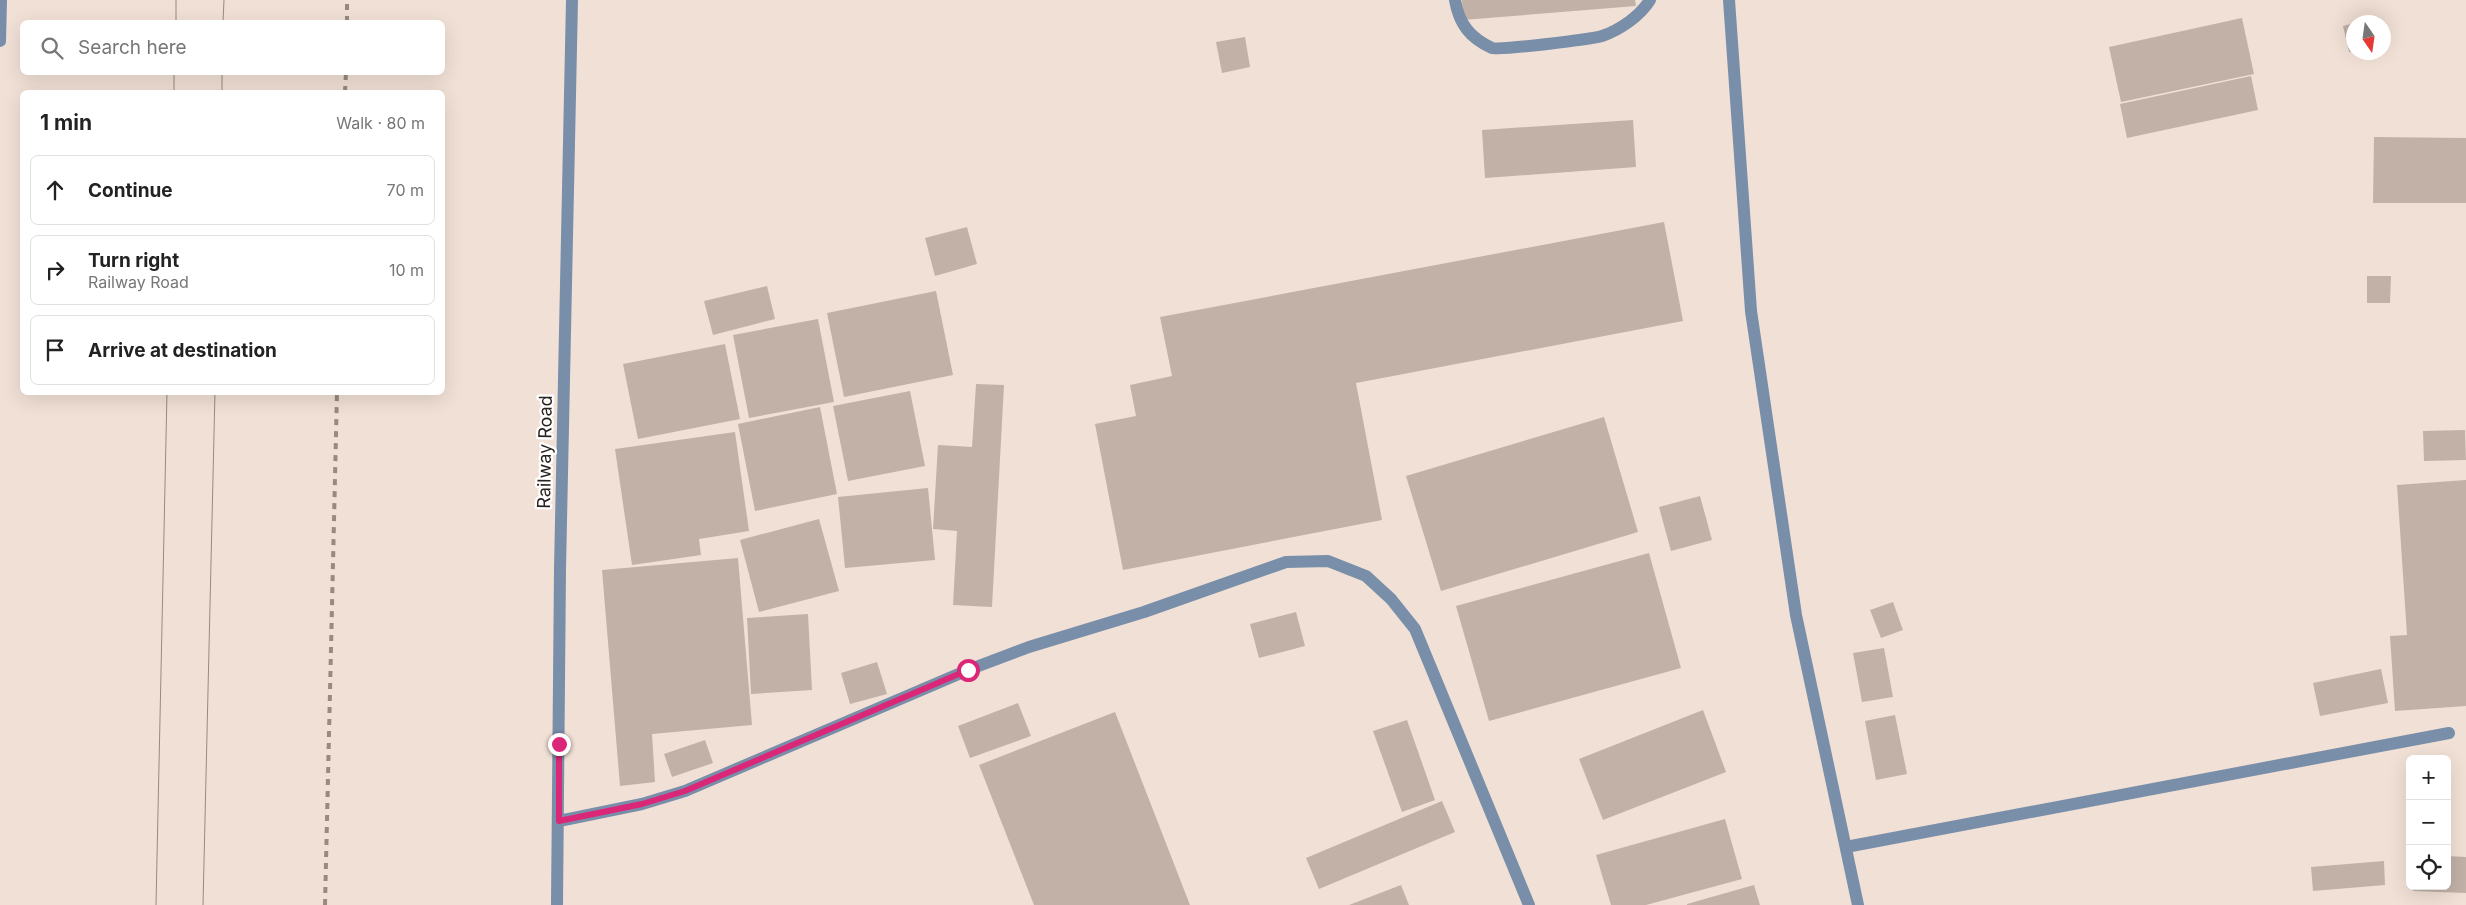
<!DOCTYPE html>
<html lang="en">
<head>
<meta charset="utf-8">
<style>
	:root { --surface:#fff; --page:#f2f2f2; --text:#222; --muted:#767676; --line:#e0e0e0 }
	body { margin:0; font-family:Inter,sans-serif; background:var(--page); color:var(--text) }
	.controls { position:absolute; right:15px; bottom:15px; display:grid; overflow:hidden; border-radius:8px; box-shadow:0 5px 20px #0002 }
	.controls button { width:45px; height:45px; display:grid; place-items:center; padding:0; border:0; border-bottom:1px solid var(--line); background:var(--surface); color:var(--text); font:25px sans-serif }
	.compass { position:absolute; left:2346px; top:15px; width:45px; height:45px; border-radius:50%; background:var(--surface); box-shadow:0 5px 20px #0002; rotate:167deg }
	.stop { position:absolute; width:15px; height:15px; margin:-11px; border:4px solid #db2777; border-radius:50%; background:#fff }
	.stop.end { background:#db2777; border-color:#fff; box-shadow:0 1px 5px #0008 }
	.list { margin:0; padding:0; list-style:none }
	h2 { display:flex; justify-content:space-between; align-items:center; height:65px; margin:0; padding:0 20px; font-size:21px }
	h2 small { font-size:16px; font-weight:400; color:var(--muted) }
	.list li { display:grid; grid-template-columns:32px 1fr auto; gap:15px; align-items:center; box-sizing:border-box; height:70px; margin:0 10px 10px; padding:0 10px; border:1px solid var(--line); border-radius:8px }
	.list b { display:block; font-size:19px; white-space:nowrap }
	.list p { margin:0; font-size:16px; white-space:nowrap; color:var(--muted) }
	.list em { font-size:16px; font-style:normal; color:var(--muted) }
	.icon { flex:none; width:28px; height:28px; fill:none; stroke:currentColor; stroke-width:2; stroke-linecap:round; stroke-linejoin:round }
	.map { position:relative; flex:none; width:2466px; height:905px; overflow:hidden }
	.search { position:absolute; background:var(--surface); box-shadow:0 5px 20px #0002; left:20px; top:20px; width:425px; height:55px; display:flex; align-items:center; gap:12px; box-sizing:border-box; padding:0 18px; border-radius:8px; color:var(--muted); font-size:19px }
	.panel { position:absolute; background:var(--surface); box-shadow:0 5px 20px #0002; left:20px; top:90px; width:425px; height:305px; border-radius:8px }
	.map>svg:first-child { display:block }
	.building { fill:#c1b1a7 }
	.lines { fill:none; stroke-linecap:round; stroke-linejoin:round }
	.minor { stroke:#798ea9; stroke-width:12 }
	.tram { stroke:#978a83; stroke-width:1 }
	.rail { stroke:#978a83; stroke-width:4; stroke-dasharray:6 6; stroke-linecap:butt }
	.route { stroke:#db2777; stroke-width:6 }
	.labels { text-anchor:middle; stroke-width:4.5; stroke-linejoin:round; paint-order:stroke }
	.street-label { font-size:18px; fill:#29231f; stroke:#fff }
</style>
</head>
<body>
<div class="map">
<svg width="2466" height="905" viewBox="0 0 2466 905">
	<rect width="100%" height="100%" fill="#f1e0d5"/>
	<path class="building" d="M1462,0H1635L1636,6L1463,20Z
		M2379,17L2380,22H2358Z
		M2242,18L2254,74L2121,102L2109,47Z
		M2354,23V51L2349,52L2343,26Z
		M1245,37L1250,67L1222,73L1216,42Z
		M2251,76L2258,110L2127,138L2120,104Z
		M1633,120L1636,167L1485,178L1482,130Z
		M2374,137L2466,138V203H2373Z
		M1664,222L1683,321L1356,383L1382,520L1123,570L1095,424L1136,416L1130,385L1172,376L1160,317Z
		M967,227L977,264L935,276L925,238Z
		M2367,276H2391L2390,303H2367Z
		M767,286L775,319L713,335L704,301Z
		M936,291L953,375L844,397L827,313Z
		M818,319L834,402L749,418L733,335Z
		M725,344L740,419L638,439L623,364Z
		M976,384L1004,385L992,607L953,605L957,531L933,529L938,445L972,447Z
		M910,391L925,466L848,481L833,406Z
		M820,407L837,494L755,511L738,424Z
		M1604,417L1638,532L1441,591L1406,476Z
		M2465,430L2466,460L2424,461L2423,431Z
		M735,432L749,531L699,539L701,555L632,565L615,449Z
		M2466,480V706L2395,711L2390,636L2407,635L2397,485Z
		M928,488L935,560L845,568L838,497Z
		M1700,496L1712,540L1671,551L1659,507Z
		M819,519L839,591L759,612L740,540Z
		M1649,553L1681,668L1489,721L1456,606Z
		M738,558L752,725L652,734L655,782L620,786L602,570Z
		M1893,602L1903,630L1881,638L1870,610Z
		M1296,612L1305,646L1259,658L1250,624Z
		M808,614L812,690L751,694L747,618Z
		M1884,648L1893,697L1862,702L1853,653Z
		M877,662L887,694L850,704L841,673Z
		M2381,669L2388,703L2320,716L2313,683Z
		M1018,703L1031,736L970,758L958,726Z
		M1703,710L1726,772L1603,820L1579,759Z
		M1115,712L1190,905H1034L979,765Z
		M1895,715L1907,774L1876,780L1865,721Z
		M1407,720L1435,800L1402,812L1373,731Z
		M705,740L713,763L672,777L664,754Z
		M1442,801L1455,832L1319,889L1306,858Z
		M1725,819L1742,879L1646,905H1611L1596,855Z
		M2447,856L2466,857V893L2413,891V886H2447Z
		M2384,861L2385,885L2313,891L2311,867Z
		M1401,885L1409,905H1349Z
		M1754,885L1760,905H1687V904Z"/>
	<g class="lines">
		<path class="minor" d="M1455,0C1459,24 1470,38 1492,48C1497,51 1592,39 1602,36C1620,30 1640,16 1650,0
			M1729,0L1751,311L1796,615L1858,905
			M0,41L1,0
			M559,821L642,804L685,791L968,670L1029,647L1144,612L1286,562L1328,561L1366,576L1391,599L1415,629L1529,905
			M1846,847L2449,733
			M557,905L560,569L572,0"/>
		<path class="tram" d="M176,22V0
			M223,22L224,0
			M174,92V72
			M222,92V72
			M156,905L167,392
			M203,905L215,392"/>
		<path class="rail" d="M347,22V0
			M345,92L346,72
			M325,905L337,392"/>
	</g>
	<g class="lines">
		<path class="route" d="M559,744V821L642,804L685,791L968,670"/>
	</g>
	<g class="labels">
		<g class="street-label">
			<text transform="translate(545 452) rotate(-89)" y="6">Railway Road</text>
		</g>
	</g>
</svg>
<div class="controls">
<button>+</button>
<button>−</button>
<button><svg class="icon" aria-label="locate" viewBox="0 0 24 24"><circle cx="12" cy="12" r="6"/><path d="M12 2v4M12 18v4M2 12h4M18 12h4"/></svg></button>
</div>
<svg class="compass" viewBox="-18 -18 36 36"><path d="M0-13l5 13h-10z" fill="#e53935"/><path d="M0 13l5-13h-10z" fill="#767676"/></svg>
<div class="stop" style="left:968px;top:670px"></div>
<div class="stop end" style="left:559px;top:744px"></div>
<div class="search"><svg class="icon" aria-label="search" viewBox="0 0 24 24"><circle cx="10" cy="10" r="6"/><path d="M15 15l6 6"/></svg>Search here</div>
<section class="panel">
<h2>1 min<small>Walk · 80 m</small></h2>
<ul class="list">
<li><svg class="icon" aria-label="ahead" viewBox="0 0 24 24"><path d="M12 20V5M6 11l6-6 6 6"/></svg><div><b>Continue</b></div><em>70 m</em></li>
<li><svg class="icon" aria-label="right" viewBox="0 0 24 24"><path d="M7 20v-9h11M14 6l5 5-5 5"/></svg><div><b>Turn right</b><p>Railway Road</p></div><em>10 m</em></li>
<li><svg class="icon" aria-label="arrive" viewBox="0 0 24 24"><path d="M6 21V4h12l-3 4 3 4H6"/></svg><div><b>Arrive at destination</b></div></li>
</ul>
</section>
</div>
</body>
</html>
